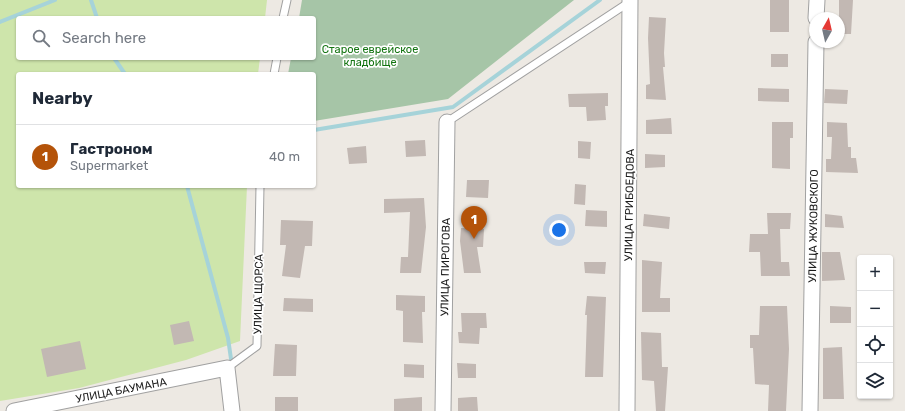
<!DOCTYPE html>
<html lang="en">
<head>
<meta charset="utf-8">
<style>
	:root { --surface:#fff; --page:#f6f6f7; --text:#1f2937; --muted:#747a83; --line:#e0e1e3; --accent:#b45309 }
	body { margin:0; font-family:Rubik,sans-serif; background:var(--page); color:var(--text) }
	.controls { position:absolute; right:12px; bottom:12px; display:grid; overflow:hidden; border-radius:4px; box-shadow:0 1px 3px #0004 }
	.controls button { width:36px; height:36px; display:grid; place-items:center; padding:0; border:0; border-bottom:1px solid var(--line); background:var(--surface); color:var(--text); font:20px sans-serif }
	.compass { position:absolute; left:809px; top:12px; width:36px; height:36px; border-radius:50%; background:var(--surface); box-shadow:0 1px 3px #0004; rotate:8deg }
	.you { position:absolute; left:559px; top:230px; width:14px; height:14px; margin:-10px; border:3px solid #fff; border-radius:50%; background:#1a73e8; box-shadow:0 0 0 6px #1a73e833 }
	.badge { display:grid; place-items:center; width:26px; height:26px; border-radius:50%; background:var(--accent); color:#fff; font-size:13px; font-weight:700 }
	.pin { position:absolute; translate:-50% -33px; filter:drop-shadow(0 1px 2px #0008) }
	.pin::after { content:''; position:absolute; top:21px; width:14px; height:12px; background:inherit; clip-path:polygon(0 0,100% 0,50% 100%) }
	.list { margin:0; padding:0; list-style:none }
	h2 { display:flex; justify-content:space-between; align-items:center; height:52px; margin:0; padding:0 16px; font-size:17px }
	h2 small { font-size:13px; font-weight:400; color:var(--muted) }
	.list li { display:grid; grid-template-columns:26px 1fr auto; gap:12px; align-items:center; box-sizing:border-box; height:64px; padding:0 16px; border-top:1px solid var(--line) }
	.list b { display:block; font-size:15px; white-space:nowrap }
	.list p { margin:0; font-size:13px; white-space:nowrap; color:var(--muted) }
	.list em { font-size:13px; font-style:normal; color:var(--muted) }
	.icon { flex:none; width:22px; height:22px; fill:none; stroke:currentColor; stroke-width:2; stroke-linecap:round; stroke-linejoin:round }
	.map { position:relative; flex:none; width:905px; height:411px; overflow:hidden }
	.search { position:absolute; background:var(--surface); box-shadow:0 1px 3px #0004; left:16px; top:16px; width:300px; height:44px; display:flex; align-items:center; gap:10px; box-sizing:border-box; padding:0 14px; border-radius:4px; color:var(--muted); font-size:15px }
	.panel { position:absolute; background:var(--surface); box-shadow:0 1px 3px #0004; left:16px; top:72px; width:300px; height:116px; border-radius:4px }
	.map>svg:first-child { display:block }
	.grass { fill:#cee5ab }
	.cemetery { fill:#a6c5a7 }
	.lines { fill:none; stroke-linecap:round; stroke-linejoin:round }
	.stream { stroke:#a6d3d9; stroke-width:4 }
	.building { fill:#c2b8b3 }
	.service-casing { stroke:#a1a1a1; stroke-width:9 }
	.minor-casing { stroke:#a1a1a1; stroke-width:17 }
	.service { stroke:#fff; stroke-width:7 }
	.minor { stroke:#fff; stroke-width:15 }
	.labels { text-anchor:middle; stroke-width:3.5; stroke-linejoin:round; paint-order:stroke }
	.park-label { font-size:11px; fill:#137411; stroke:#fff }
	.street-label { font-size:11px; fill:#1d1d1d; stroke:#fff }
</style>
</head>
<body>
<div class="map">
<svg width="905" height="411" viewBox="0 0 905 411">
	<rect width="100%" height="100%" fill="#ede9e3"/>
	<path class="grass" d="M0,0H267L265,18H18V58H260L258,74H18V186H247L240,341L186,360L79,388L0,401Z"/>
	<path class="cemetery" d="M302,0H574L448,99L314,121V74H288L291,58H314V18H299Z"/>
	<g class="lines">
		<path class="stream" d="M91,0L97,18
			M0,22L55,0
			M114,58L125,74
			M314,130L453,107L600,0
			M187,186L228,338L232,366"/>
	</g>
	<path class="building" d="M770,0H789V32H770Z
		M839,0H853L851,34H839Z
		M649,17L666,18L664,53L665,67H663L666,100L646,99V85L650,84L648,38Z
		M771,54H788V67H771Z
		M758,88L789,89V102L758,101Z
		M825,89L848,90L847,104L824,103Z
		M608,93V106H605L606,120L587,121L586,107H569L568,94Z
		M671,118L672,134H646V120Z
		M772,122H793V138H790V169L772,168Z
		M827,122L847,123L848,147H851V158H856L858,173L826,172V159H831L832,137H827Z
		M425,140L426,156L406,157L405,141Z
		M578,141L591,142L590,159L578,158Z
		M366,146L367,163L349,164L347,148Z
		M645,154L665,155V167L645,168Z
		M467,180H489L488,198L466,197Z
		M575,184L586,185L585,205L574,204Z
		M424,198L426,227L421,273H400L401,257H408L410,212L384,213V199Z
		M586,210L607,211V227L585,226Z
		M767,213H791L790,229H780L781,262H789L790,276H761L760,252H749L750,234H768Z
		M644,214L670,217L669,229L643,226Z
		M825,214L842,216L844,228L825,227Z
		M281,220L313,221L312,246H305L300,278L282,276L286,245H280Z
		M461,228L484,229L483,247H477L481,273H464L460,241Z
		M822,252H840L845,280L822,281Z
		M642,260L662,262L660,298H670V312H642Z
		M584,262H606L605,274L585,273Z
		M396,295L425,296V312H422L423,343L403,342V311L396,310Z
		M587,296L606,297L603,377H585L587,315H585Z
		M284,298L313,299V312L283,311Z
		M760,306H787L789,349L786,411H768L769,385L755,384L753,348H750V335H759Z
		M830,306L851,307V323H830Z
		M461,313H486L487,328H480L479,344L459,343L458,332H462Z
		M189,321L194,341L174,345L170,325Z
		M641,332L661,333L662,367H668L665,411H656L654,381L642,380Z
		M80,341L86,369L47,377L41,349Z
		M275,344L297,345L296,376H273Z
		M842,347L844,399H823V348Z
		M457,363L476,364V378H458Z
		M404,364L424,365V378L404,377Z
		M275,397H298V411H275Z
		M422,397V411H394V399Z
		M472,397H477L478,411H458V398Z"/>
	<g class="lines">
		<defs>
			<path id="service" d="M283,18L287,0
				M274,74L277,58
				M447,122L631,1
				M227,368L257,346L260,186"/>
			<path id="minor" d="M816,18L817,0
				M14,411L227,368L232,411
				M443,411L447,122
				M627,411L630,0
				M810,411L816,42"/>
		</defs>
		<use href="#service" class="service-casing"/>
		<use href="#minor" class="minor-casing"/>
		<use href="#service" class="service"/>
		<use href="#minor" class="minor"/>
	</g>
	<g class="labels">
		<g class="park-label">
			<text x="370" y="53">Старое еврейское<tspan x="370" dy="13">кладбище</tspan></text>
		</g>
		<g class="street-label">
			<text transform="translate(629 205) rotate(-89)" y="4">УЛИЦА ГРИБОЕДОВА</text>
			<text transform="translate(813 226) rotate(-89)" y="4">УЛИЦА ЖУКОВСКОГО</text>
			<text transform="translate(445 267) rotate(-89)" y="4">УЛИЦА ПИРОГОВА</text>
			<text transform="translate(258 294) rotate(-89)" y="4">УЛИЦА ЩОРСА</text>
			<text transform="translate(121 390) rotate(-11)" y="4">УЛИЦА БАУМАНА</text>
		</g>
	</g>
</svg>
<div class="controls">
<button>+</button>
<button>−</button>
<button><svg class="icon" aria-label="locate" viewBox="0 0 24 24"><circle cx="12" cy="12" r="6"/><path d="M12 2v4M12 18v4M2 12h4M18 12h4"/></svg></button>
<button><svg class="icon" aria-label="layers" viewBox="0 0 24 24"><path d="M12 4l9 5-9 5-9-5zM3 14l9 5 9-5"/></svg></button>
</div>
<svg class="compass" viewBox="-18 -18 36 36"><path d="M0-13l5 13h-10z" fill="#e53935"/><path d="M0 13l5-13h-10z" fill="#747a83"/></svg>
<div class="you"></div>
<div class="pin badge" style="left:474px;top:239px">1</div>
<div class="search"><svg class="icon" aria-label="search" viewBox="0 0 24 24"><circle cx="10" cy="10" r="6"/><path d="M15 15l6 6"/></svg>Search here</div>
<section class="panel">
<h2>Nearby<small></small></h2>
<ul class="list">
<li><span class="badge">1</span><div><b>Гастроном</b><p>Supermarket</p></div><em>40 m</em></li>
</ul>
</section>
</div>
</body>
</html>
